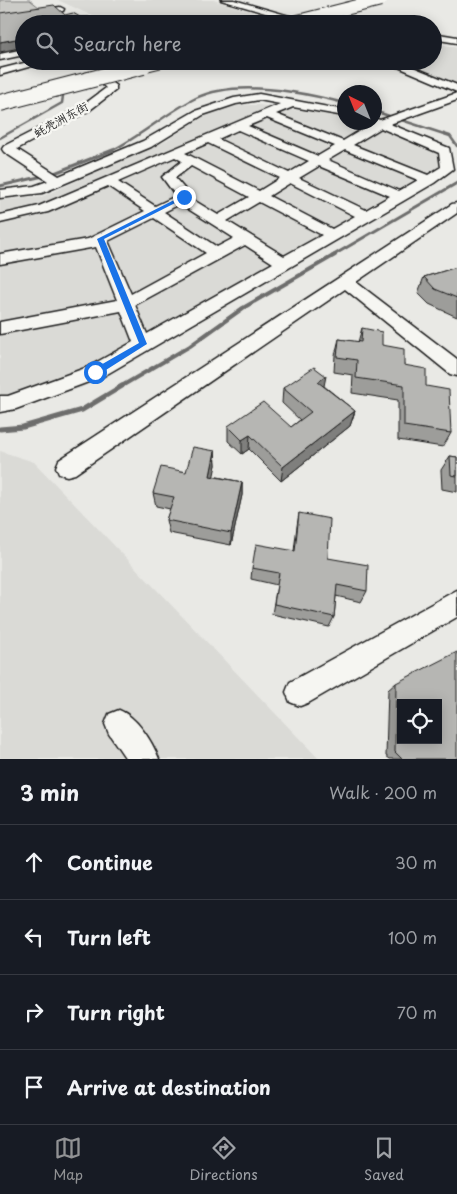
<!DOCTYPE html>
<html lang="en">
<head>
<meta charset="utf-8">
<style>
	:root { --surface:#171b24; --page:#242831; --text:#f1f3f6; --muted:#9ea1a6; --line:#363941; --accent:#919294 }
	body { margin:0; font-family:"Playpen Sans","LXGW WenKai TC",sans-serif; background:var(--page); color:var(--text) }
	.controls { position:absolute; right:15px; bottom:15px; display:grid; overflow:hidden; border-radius:0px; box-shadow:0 2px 12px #0003 }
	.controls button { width:45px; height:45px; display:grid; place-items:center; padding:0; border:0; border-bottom:1px solid var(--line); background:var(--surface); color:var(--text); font:25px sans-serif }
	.compass { position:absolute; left:337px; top:85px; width:45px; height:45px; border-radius:50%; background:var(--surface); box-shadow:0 2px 12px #0003; rotate:317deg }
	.stop { position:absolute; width:15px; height:15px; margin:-11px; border:4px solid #1a73e8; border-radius:50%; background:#fff }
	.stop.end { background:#1a73e8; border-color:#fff; box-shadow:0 1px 5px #0008 }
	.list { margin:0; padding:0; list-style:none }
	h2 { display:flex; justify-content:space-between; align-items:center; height:65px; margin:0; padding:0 20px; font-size:21px }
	h2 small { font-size:16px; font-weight:400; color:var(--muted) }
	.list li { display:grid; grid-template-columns:32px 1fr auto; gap:15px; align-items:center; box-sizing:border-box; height:75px; padding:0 20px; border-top:1px solid var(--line) }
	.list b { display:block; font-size:19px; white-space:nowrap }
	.list em { font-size:16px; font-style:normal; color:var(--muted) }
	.icon { flex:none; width:28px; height:28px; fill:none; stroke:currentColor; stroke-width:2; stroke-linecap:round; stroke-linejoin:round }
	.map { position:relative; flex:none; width:457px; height:759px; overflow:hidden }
	.search { position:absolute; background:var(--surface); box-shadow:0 2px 12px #0003; left:15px; right:15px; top:15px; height:55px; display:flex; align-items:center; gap:12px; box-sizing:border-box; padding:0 18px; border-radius:28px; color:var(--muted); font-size:19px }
	.sheet { height:365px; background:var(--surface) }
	nav { display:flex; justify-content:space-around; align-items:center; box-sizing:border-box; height:70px; border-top:1px solid var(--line); background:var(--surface); font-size:14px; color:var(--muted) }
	nav a { display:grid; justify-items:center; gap:2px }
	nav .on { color:var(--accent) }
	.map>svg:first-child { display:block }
	.built { fill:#dadad6 }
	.green { fill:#cbcbc7; stroke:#747472 }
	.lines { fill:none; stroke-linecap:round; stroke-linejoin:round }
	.stream-far3 { stroke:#6d6d6c; stroke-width:2.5 }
	.stream-far2 { stroke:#6d6d6c; stroke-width:3 }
	.stream-far1 { stroke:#6d6d6c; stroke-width:4 }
	.stream { stroke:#6d6d6c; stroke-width:5 }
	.minor-casing { stroke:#1c1c1c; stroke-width:3 }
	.minor { fill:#f6f6f2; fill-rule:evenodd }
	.highway-bridge-far1-casing { stroke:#1c1c1c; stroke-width:14; stroke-linecap:butt }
	.highway-bridge-casing { stroke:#1c1c1c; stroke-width:18; stroke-linecap:butt }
	.highway-bridge-far1 { stroke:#f6f6f2; stroke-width:12 }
	.highway-bridge { stroke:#f6f6f2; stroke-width:16 }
	.wall { fill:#9d9d9a; stroke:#1c1c1c }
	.shaded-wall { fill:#7f7f7d; stroke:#1c1c1c }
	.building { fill:#b6b6b3; stroke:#1c1c1c; fill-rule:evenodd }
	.route { fill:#1a73e8 }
	.labels { text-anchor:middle; stroke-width:5; stroke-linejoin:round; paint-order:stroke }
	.far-street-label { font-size:12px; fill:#1c1c1c; stroke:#f6f6f2 }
</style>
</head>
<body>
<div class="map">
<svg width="457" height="759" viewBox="0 0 457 759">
	<rect width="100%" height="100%" fill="#e9e9e5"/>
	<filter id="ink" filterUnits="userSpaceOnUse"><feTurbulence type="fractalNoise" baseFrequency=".02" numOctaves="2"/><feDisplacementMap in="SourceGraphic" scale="10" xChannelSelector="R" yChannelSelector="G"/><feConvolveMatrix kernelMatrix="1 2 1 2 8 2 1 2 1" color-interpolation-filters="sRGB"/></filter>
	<g filter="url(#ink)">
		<path class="built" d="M58,0H213L280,21L265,24H110Z
			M433,42L457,48V84L396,61H433Z
			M240,105H258L325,114L344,118V122L363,123L415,134L451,149V173L81,388L0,410V200L41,197L164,142L211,112Z
			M0,451L34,462L319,759H0Z"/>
		<path class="green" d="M0,0H30L44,11L0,17Z"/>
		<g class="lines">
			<path class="stream-far3" d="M374,111L450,136L457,146
				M0,138L62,103L63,96
				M111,151C141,136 166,113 196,98C236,79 302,92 344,103"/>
			<path class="stream-far2" d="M0,186L52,174L113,150
				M332,256L457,183"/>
			<path class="stream-far1" d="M120,387L190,346L243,308L335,255"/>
			<path class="stream" d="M0,429L23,427L82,410L122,386"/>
			<defs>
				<path id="minor" d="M221,0H234L317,24H303Z
					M60,7L64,9L63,11L0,20V16Z
					M433,33L457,37V43L433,39Z
					M24,49V55L0,60V54Z
					M32,61H50L0,75V69Z
					M384,61H398L457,85V92Z
					M96,71L116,86V90L90,110L17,149L59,176L143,141L195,111L234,98L259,94L344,110V116L293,107L276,114L343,141L371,124L369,122H374V118L380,120L457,93V100L390,124L449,148L453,169L434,183L102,377L16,409L0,412V396H8L88,367L133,342L121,311L0,334V322L117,300L96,247L0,264V254L88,239L145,211L108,186L48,212L0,223V215L39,206L280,104L259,100L236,104L203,115L151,147L42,193L0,198V190L34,186L48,181L4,152L2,149L4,146L82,106L106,88L94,77L86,79L81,76L83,74ZM267,118L335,146L318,156L248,126ZM381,128L439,153L441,167L428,175L353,145ZM238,130L309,161L289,173L218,139ZM208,143L280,178L259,191L185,153ZM345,150L418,180L399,191L328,160ZM175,157L182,161L162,177L176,196L155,206L118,182ZM191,166L249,197L218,215L195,201L175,178ZM319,166L390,196L366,210L299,178ZM290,183L355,216L332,229L269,196ZM259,202L322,235L284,256L227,221ZM182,203L185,207L234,238L217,247L164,212ZM154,218L206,253L131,294L108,241ZM245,245L273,263L147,334L135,305Z
					M457,203V213L356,282L457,359V376L450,374L345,289L75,474L67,476L59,474L56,467L59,460L452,204Z
					M457,590V617L310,702L300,706L290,702L286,692L290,682Z
					M119,710C137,717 152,741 159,759H126L109,734L105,724L109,714Z"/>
			</defs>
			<use href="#minor" class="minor-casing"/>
			<use href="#minor" class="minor"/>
			<defs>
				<path id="highway-bridge-far1" d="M286,24L381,0
					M138,67L162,61"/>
				<path id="highway-bridge" d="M0,103L143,66"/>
			</defs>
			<use href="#highway-bridge-far1" class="highway-bridge-far1-casing"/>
			<use href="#highway-bridge" class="highway-bridge-casing"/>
			<use href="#highway-bridge-far1" class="highway-bridge-far1"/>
			<use href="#highway-bridge" class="highway-bridge"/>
		</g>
		<path class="wall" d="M457,267V317L429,304L418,293L424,277Z
			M362,328L382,345L426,386L451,433L443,447L398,440V400L352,393L353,375L334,372L335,355L339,339L358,342Z
			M324,386L355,411L350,426L281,481L249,449L242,454L228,441V426L291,427L300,420L282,403L283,388Z
			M215,451L216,465L213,476L242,482V495L231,545L169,533L166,520L170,509L156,506L153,493L186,472Z
			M450,456L457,457V492L442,489L441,470Z
			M299,513L328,558L367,591L361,602L336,596L334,617L329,627L272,614L277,585L251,579L252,568L294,551L297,526Z
			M396,683L457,759H390L386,756L388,690Z"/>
		<path class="shaded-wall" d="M21,38L24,47L0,52V42Z
			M326,376L323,391L318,382Z
			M355,411L350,426L281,481L283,467Z
			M250,435L249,449L242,454V440Z
			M215,451L216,465L211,489L210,476Z
			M242,482V495L231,545V533Z"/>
		<path class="building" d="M54,5L65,15L73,13L80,17H89L100,24H24V41L21,38L0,42V13Z
			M457,267V298L435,289L424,277Z
			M362,328L382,332V345L404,349V365L426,369V386L449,390L451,433L404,426V385L356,378L357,360L337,357L339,339L361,342Z
			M314,367L326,376L318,382L355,411L283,467L250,435L242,440L228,426L263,402L291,427L311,412L283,388Z
			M193,447L215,451L210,476L242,482L231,533L166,520L174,497L153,493L161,467L186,472Z
			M450,456L457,457V476L451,475Z
			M299,513L330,519L328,558L368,565L367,591L337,585L334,617L274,604L279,573L252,568L256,544L295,551Z
			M457,652V759H402L395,752L396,683ZM401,703H438V740H401Z"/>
	</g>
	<path class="route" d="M182,196L187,197L104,239L147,344L98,375H92V370L139,343L97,239Z"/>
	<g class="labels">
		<g class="far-street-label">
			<text transform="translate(61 120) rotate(-29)" y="4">蚝壳洲东街</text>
		</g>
	</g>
</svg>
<div class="controls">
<button><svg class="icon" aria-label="locate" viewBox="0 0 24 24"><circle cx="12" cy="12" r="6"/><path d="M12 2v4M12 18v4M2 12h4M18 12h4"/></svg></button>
</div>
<svg class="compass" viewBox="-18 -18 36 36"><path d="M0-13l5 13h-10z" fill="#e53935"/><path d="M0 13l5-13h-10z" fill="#9ea1a6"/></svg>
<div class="stop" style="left:95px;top:372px"></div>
<div class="stop end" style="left:184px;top:197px"></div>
<div class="search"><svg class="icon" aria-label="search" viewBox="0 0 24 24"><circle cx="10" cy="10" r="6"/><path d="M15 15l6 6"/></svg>Search here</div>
</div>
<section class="sheet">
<h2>3 min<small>Walk · 200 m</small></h2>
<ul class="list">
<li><svg class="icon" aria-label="ahead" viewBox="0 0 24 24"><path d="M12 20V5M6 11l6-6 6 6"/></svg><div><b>Continue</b></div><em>30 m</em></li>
<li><svg class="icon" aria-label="left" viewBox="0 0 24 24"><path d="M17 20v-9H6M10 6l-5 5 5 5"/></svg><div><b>Turn left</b></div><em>100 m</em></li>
<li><svg class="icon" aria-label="right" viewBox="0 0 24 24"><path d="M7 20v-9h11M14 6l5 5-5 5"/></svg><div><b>Turn right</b></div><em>70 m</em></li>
<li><svg class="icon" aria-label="arrive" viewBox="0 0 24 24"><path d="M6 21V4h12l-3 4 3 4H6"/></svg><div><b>Arrive at destination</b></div></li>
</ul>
</section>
<nav>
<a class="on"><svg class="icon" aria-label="map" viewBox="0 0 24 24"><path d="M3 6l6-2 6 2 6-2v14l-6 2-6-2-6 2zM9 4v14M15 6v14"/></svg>Map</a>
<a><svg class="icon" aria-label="directions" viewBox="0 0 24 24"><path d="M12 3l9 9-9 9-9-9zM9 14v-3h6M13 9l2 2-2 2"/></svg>Directions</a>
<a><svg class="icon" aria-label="saved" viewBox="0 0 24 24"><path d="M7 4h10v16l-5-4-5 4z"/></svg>Saved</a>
</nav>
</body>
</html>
